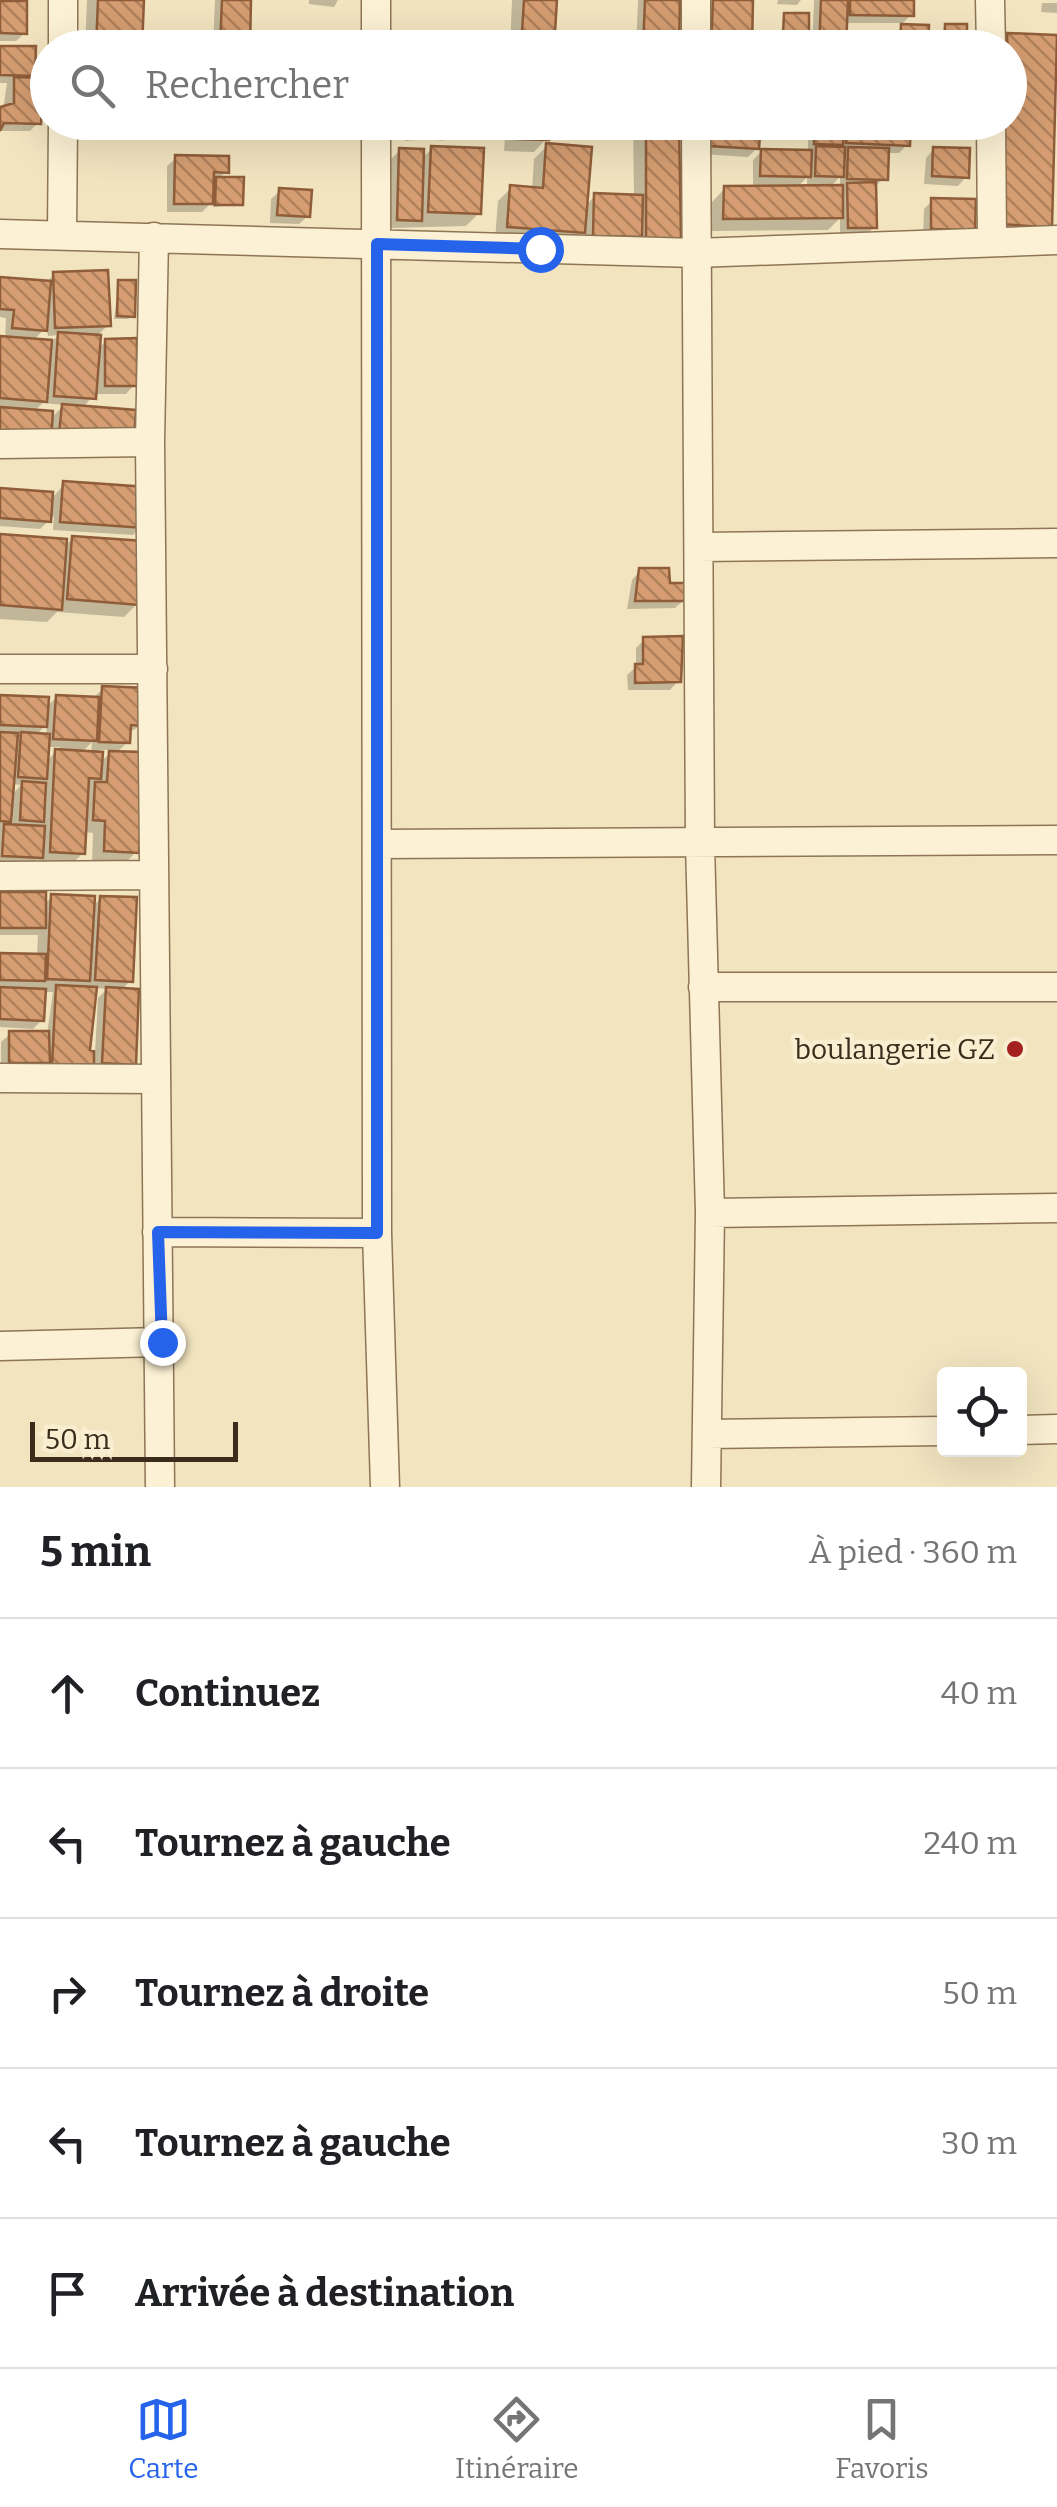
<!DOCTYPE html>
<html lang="fr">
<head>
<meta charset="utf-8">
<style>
	:root { --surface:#fff; --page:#f2f2f2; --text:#202124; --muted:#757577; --line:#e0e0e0; --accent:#2563eb }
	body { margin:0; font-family:Bitter,serif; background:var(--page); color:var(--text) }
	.controls { position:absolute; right:30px; bottom:30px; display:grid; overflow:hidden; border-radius:10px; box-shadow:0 10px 40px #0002 }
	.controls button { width:90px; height:90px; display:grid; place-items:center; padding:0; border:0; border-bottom:2px solid var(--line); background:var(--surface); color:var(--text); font:50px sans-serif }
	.scale { position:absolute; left:30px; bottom:25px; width:208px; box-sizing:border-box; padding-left:10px; border:5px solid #3b2c1c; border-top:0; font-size:28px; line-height:35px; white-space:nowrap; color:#3b2c1c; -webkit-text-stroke:8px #f9eed0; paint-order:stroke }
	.stop { position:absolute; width:30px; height:30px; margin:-22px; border:8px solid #2563eb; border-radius:50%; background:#fff }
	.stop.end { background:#2563eb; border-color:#fff; box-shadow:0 2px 10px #0008 }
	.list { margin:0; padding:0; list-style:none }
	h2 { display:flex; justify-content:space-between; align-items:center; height:130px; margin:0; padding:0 40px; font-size:42px }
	h2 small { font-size:32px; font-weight:400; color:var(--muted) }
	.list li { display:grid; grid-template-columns:65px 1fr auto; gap:30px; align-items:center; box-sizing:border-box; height:150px; padding:0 40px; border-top:2px solid var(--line) }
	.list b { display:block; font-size:38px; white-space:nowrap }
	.list em { font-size:32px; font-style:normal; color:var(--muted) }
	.icon { flex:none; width:55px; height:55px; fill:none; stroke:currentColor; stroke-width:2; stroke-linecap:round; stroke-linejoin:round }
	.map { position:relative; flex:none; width:1057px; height:1487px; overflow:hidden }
	.search { position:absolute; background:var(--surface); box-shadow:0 10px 40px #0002; left:30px; right:30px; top:30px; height:110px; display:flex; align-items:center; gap:25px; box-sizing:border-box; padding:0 35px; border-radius:55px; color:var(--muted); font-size:38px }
	.sheet { height:880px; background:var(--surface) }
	nav { display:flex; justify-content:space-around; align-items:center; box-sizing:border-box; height:140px; border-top:2px solid var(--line); background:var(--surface); font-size:28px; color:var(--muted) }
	nav a { display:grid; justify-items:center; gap:5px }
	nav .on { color:var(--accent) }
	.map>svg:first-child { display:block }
	.shadow { fill:#0003; fill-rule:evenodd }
	.building { fill:url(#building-back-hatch); stroke:#8f5d39; stroke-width:2.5 }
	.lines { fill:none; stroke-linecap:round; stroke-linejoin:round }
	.minor-casing { stroke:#8d7555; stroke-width:31 }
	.minor { stroke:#fcf1d4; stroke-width:28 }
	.route { stroke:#2563eb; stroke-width:12 }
	.poi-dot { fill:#a3211f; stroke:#f9eed0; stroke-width:4 }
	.labels { text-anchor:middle; stroke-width:9; stroke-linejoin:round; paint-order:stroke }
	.poi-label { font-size:28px; fill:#3b2c1c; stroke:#f9eed0; text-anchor:end }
</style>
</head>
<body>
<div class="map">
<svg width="1057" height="1487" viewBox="0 0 1057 1487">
	<defs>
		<pattern id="building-back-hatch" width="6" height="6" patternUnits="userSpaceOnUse" patternTransform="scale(2.5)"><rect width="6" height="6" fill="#d59d71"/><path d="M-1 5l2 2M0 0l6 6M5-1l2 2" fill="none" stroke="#ae805c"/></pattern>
	</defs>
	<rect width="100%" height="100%" fill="#f2e4bf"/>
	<path class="shadow" d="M87,0H142L139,48H85Z
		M215,0H249L247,48H213Z
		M309,0H338L334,7L309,4Z
		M512,0H554L552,39L557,34L596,48H510Z
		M638,0H678L676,48H636Z
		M706,0H751L749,48H704Z
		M778,0H801L797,5L777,4Z
		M814,0H912L911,15L903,23H844L843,48H812Z
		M1042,3H1057V13L1041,12Z
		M0,4L25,33L16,41H0Z
		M785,16L806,33L781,37Z
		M902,27L926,48H893V35Z
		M1008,35L1057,38L1050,227L990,237L993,122H1010V48H996Z
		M0,48L33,49L38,123L30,131H0L7,83H0Z
		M405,122H440L441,138L405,141Z
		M506,122H548L547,138L534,152L504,151Z
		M633,122H677L679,238L585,244V229L570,245L495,240L498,201L511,188L532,189L534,159L547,146L585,206L595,196L634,197Z
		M703,122H758L757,148L748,157L701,154Z
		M808,122H908L907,145L899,153H886L885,178L874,187V227L866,235L840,236V218L828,230L711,231L712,202L725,188H753V160L762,151L808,153ZM807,177V188H797ZM840,177V188H829Z
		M432,149L479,213L466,226L389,228L391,159L400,150L421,159Z
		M934,149L966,177L958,186L924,184L926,158Z
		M176,158L226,172L218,179L241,204L213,207V201L202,212H167V166Z
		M280,191L308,216L299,224L270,223L271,199Z
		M932,201L973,229L923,236L924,209Z
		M54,274L108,325L99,334L98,349L106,341L134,385L126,394H94L83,408L134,412L0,446V338L5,339L6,318L0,317V279L46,283ZM47,326L48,336L58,335L52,342L33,341ZM43,403L64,405L50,419L33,412Z
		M119,282L132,316L128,319H114Z
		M64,484L141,527L133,535L53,530L54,516L40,529L0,526V490L55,495Z
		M0,536L64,547L73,538L137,604L124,617L57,612L47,622L0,619Z
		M640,571L667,585L684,600L675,608L627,609L632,580Z
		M644,640L678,681L670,690H628L627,675L636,667V648Z
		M103,689L142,725L128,733V742L116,753L136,852L123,865L92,863L93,833L84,832L83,853L70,866L38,864V859L32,866L0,864V697L45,708L57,697H94ZM47,724L46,737L35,736ZM92,742L91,754L81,753ZM46,747H60L45,763ZM100,750H113L100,763ZM12,784L21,785L11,796ZM13,816L12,827H3Z
		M0,895L43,905L52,897L92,907L101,898L130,981L121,991L133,1064L125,1072L94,1071L95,1064L83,1076L45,1073V1064L39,1071H1V1042L10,1034H47L53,992H43L42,1020L33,1029L0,1027V955L37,956L38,935H0ZM95,988L107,989L98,998L95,1053H87Z"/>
	<path class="building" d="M98,0H144L142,48H96Z
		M222,0H251L250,48H220Z
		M524,0H557L554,48H521Z
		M645,0H680L679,48H643Z
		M713,0H753L752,48H711Z
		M821,0H848L846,48H819Z
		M850,0H914V16L850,15Z
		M0,1H27V34L0,33Z
		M784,13H809V34H783Z
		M901,24L929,25L928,48H900Z
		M945,24H967V48H944Z
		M556,32L600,34L599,48H556Z
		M1007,33L1057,35L1052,228L1002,224L1005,122H1010Z
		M0,46H36L35,76L0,75Z
		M14,77L43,78L41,124L4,123L0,131V107L14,103Z
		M408,122H443V139L408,138Z
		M517,122H550L549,140L516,139Z
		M646,122H679L681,239L646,238Z
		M710,122H761L759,149L709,146Z
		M815,122H844L843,145L814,144Z
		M847,122H911L910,146L846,143Z
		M546,143L592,147L585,233L507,227L510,185L543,188Z
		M431,146L484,148L481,214L428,212Z
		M816,146L845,147L844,177L815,176Z
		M848,147L889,148L888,180L847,179Z
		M933,147L970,148L969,178L932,176Z
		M399,148L424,149L422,221L397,220Z
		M761,149L812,150L811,177L760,176Z
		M175,155L229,156V173L214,172L213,204H174Z
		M216,177H244L243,205H215Z
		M876,182L877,228H848L847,183Z
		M843,185V218L723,219L724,186Z
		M279,188L312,190L310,217L277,215Z
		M594,193L643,195L642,237L593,236Z
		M931,198L976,199L975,230L931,229Z
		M108,270L111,326L55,328L53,272Z
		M0,277L51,281L47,331L12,328L14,310L0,309Z
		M118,280H136L135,317L117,316Z
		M58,332L101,335L96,399L54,396Z
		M0,336L52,340L47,402L0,398Z
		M137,338V386H105V339Z
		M62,404L136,410L134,439L59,434Z
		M0,407L53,411L51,442L0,438Z
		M63,481L147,487L144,528L60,522Z
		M0,488L53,492L51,522L0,518Z
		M0,534L67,539L62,610L0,605Z
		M72,536L144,541L139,605L67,599Z
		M639,568H669L670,583H686V601H635Z
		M683,636L681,682L635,683V664H643V637Z
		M102,686L147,688L145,726L131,725L130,743L99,742Z
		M0,695L49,697L47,727L0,725Z
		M56,695L99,697L97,741L53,739Z
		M0,732L18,733L11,822L0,821Z
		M21,732L50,734L47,779L18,777Z
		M55,749L103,752L101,779L89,778L85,854L50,852Z
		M109,751L144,752L139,853L104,851L105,821L93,820L95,782H107Z
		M22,781L46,783L44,822L20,820Z
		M4,824L45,826L43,858L2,856Z
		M0,892H46V928H0Z
		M51,894L95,896L90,981L47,979Z
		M100,896L137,897L133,982L95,980Z
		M0,953L46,954L45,981L0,980Z
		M56,985L97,987L90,1050L94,1051V1068L52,1066Z
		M0,987L46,989L44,1021L0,1019Z
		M106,987L139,989L136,1065L102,1063Z
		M9,1031H49L50,1063H9Z"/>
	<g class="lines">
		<defs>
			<path id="minor" d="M376,0V48
				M696,0V48
				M990,0L991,48
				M63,48V0
				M376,122L377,1233L385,1487
				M696,122L700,844L710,1213L706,1487
				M991,122L992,240
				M62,233L63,122
				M0,234L696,253L1057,240
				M154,237L150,442L160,1487
				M0,444L150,442
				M700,547L1057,543
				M0,669H153
				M377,844L1057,840
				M0,876L154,875
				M703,987H1057
				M0,1078L156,1079
				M710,1213L1057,1208
				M157,1232L377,1233
				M0,1346L161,1342
				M1020,1430L1057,1429
				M707,1434L944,1431"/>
		</defs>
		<use href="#minor" class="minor-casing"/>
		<use href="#minor" class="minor"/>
	</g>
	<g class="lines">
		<path class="route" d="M162,1342L158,1232L377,1233V244L540,249"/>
	</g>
	<circle class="poi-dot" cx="1015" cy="1049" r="10"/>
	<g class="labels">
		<g class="poi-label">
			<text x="995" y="1059">boulangerie GZ</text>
		</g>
	</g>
</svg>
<div class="controls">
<button><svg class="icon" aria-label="locate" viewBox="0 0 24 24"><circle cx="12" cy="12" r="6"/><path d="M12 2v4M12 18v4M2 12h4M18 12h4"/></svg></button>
</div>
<div class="scale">50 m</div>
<div class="stop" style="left:540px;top:249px"></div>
<div class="stop end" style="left:162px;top:1342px"></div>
<div class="search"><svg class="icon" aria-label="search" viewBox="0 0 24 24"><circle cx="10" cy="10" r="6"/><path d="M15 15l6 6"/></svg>Rechercher</div>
</div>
<section class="sheet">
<h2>5 min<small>À pied · 360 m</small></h2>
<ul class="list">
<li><svg class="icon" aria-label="ahead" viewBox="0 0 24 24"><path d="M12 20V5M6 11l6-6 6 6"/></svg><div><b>Continuez</b></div><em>40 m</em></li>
<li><svg class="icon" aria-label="left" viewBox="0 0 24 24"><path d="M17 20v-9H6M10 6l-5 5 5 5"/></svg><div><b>Tournez à gauche</b></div><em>240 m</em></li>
<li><svg class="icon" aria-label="right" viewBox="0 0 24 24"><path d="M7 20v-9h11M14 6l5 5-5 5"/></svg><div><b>Tournez à droite</b></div><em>50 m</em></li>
<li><svg class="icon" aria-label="left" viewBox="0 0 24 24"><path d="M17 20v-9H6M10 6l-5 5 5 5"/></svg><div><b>Tournez à gauche</b></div><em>30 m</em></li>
<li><svg class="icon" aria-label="arrive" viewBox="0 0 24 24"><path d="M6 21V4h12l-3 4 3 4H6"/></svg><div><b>Arrivée à destination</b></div></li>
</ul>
</section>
<nav>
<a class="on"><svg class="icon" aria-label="map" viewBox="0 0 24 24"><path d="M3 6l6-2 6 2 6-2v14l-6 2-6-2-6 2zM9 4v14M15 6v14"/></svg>Carte</a>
<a><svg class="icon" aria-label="directions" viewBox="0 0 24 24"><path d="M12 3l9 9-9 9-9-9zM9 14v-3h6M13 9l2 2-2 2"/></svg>Itinéraire</a>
<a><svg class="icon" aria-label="saved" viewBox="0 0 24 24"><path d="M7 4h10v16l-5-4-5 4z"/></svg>Favoris</a>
</nav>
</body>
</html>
